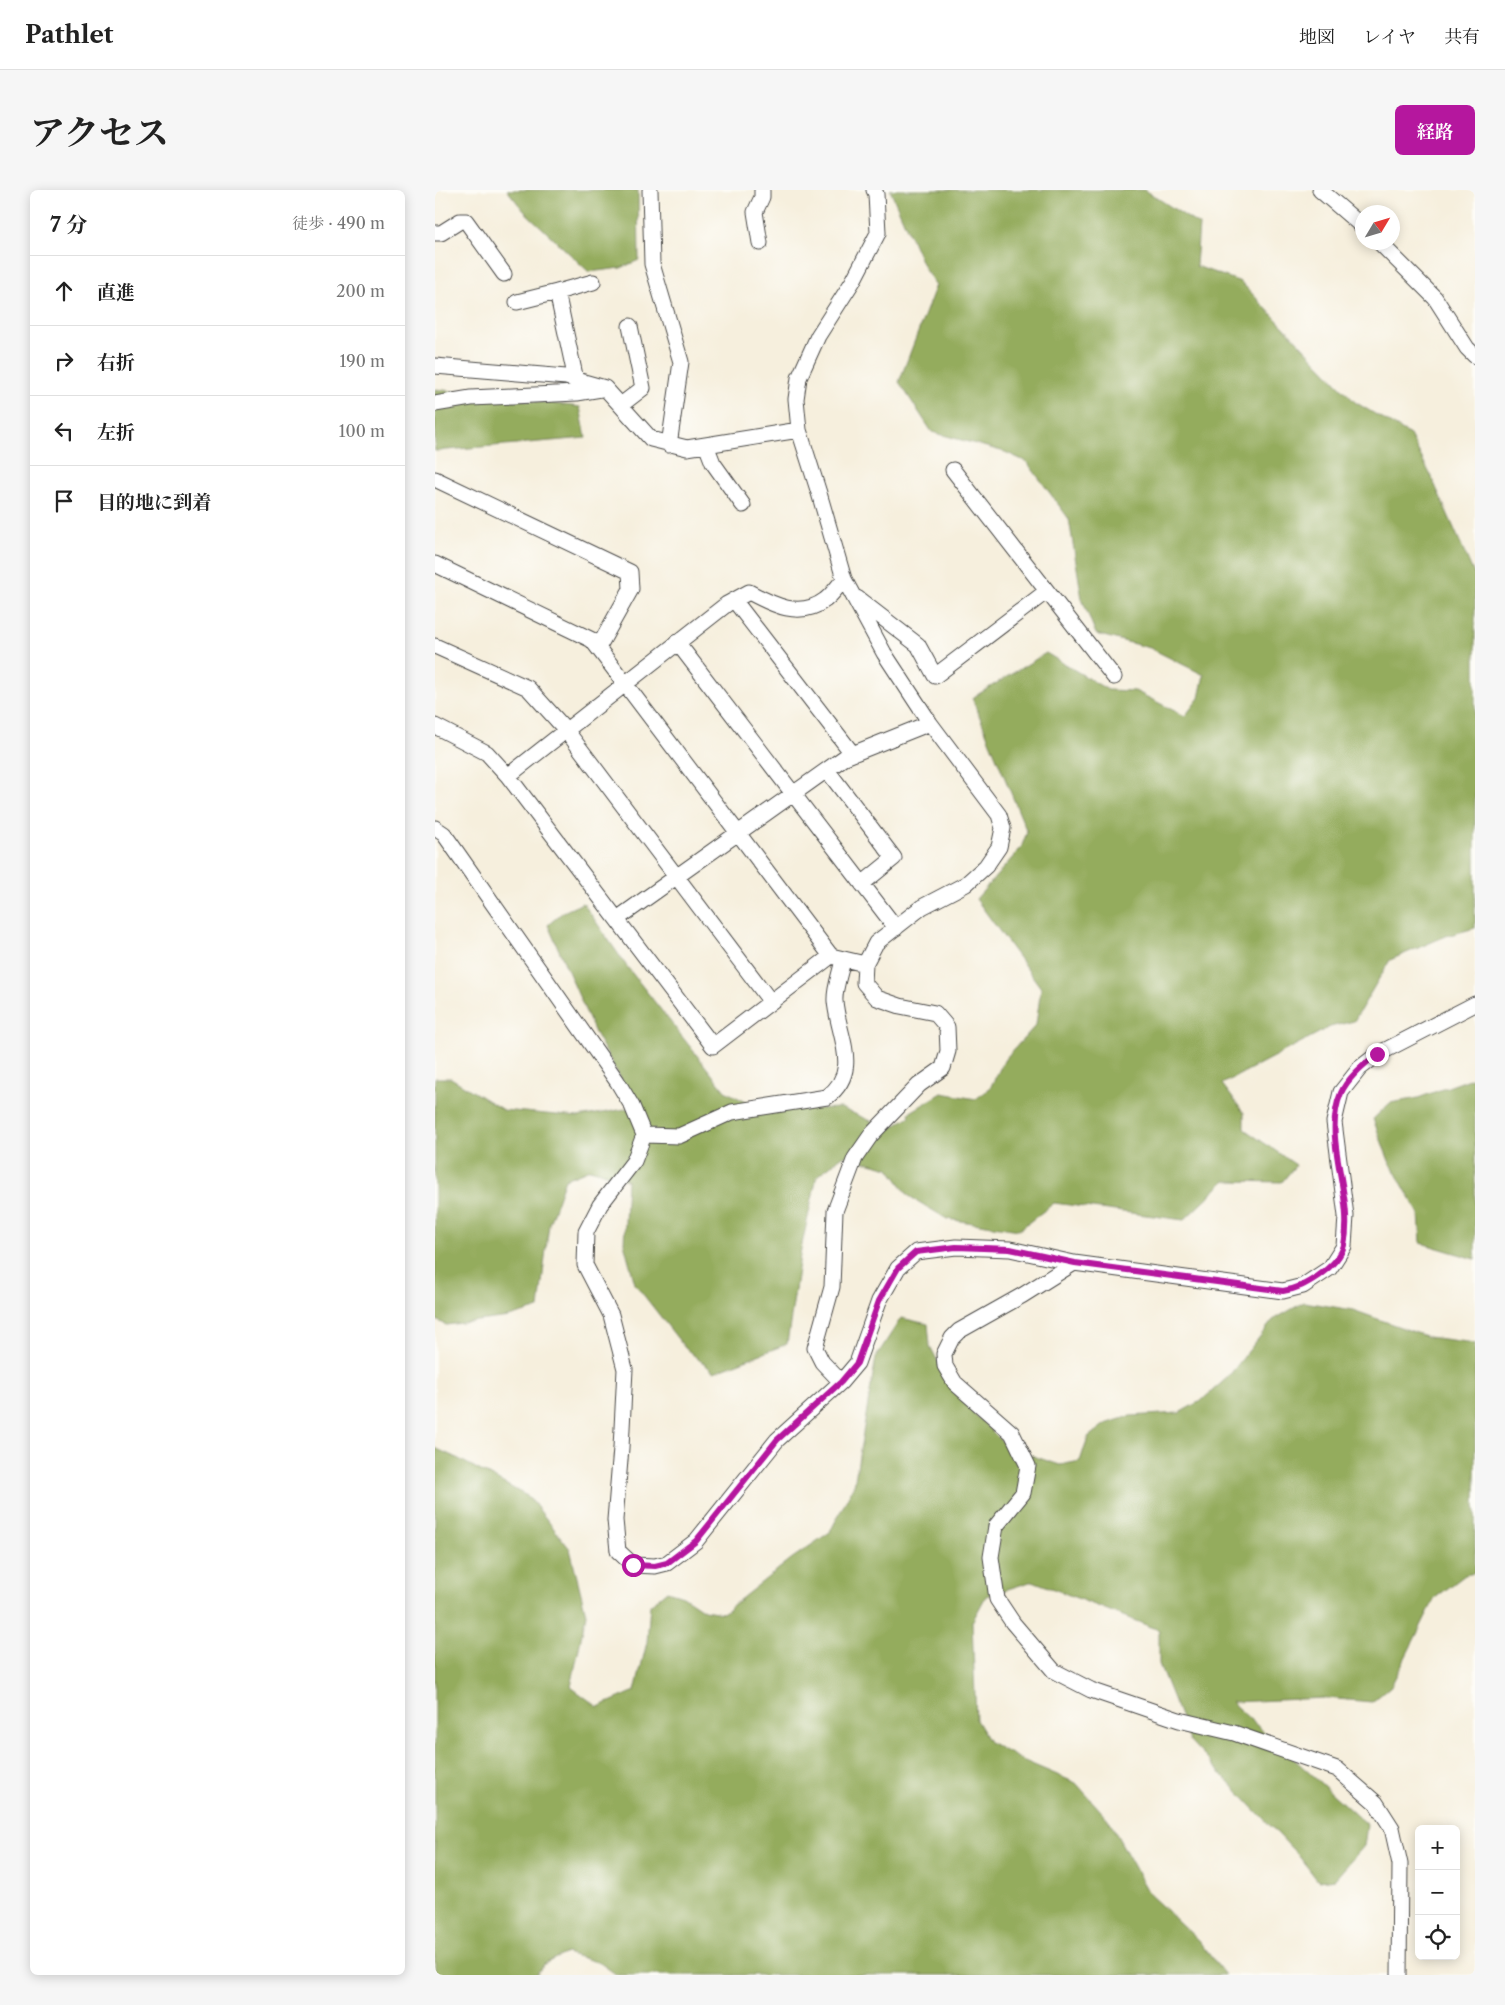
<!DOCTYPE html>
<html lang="ja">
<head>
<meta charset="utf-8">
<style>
	:root { --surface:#fff; --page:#f6f6f6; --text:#222; --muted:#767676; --line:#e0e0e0; --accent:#b5179e }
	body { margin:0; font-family:"Libre Caslon Text","Noto Serif JP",serif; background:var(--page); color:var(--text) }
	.controls { position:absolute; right:15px; bottom:15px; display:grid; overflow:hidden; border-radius:8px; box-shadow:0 2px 12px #0003 }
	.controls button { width:45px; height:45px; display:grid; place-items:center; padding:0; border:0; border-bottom:1px solid var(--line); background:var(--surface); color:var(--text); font:25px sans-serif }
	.compass { position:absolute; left:920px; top:15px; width:45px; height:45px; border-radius:50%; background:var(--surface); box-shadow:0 2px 12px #0003; rotate:52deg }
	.stop { position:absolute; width:15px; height:15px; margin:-11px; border:4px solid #b5179e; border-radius:50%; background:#fff }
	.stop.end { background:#b5179e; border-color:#fff; box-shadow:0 1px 5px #0008 }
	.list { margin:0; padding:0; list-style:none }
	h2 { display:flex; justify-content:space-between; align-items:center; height:65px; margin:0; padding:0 20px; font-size:21px }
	h2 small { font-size:16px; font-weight:400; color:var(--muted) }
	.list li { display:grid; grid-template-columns:32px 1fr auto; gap:15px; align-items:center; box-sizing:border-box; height:70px; padding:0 20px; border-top:1px solid var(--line) }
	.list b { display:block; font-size:19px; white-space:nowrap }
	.list em { font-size:16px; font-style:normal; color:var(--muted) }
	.icon { flex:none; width:28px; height:28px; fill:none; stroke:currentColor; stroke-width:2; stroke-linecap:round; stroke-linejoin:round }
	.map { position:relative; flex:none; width:1040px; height:1785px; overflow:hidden; border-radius:8px }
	header { display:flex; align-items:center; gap:30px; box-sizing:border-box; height:70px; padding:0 25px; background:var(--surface); border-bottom:1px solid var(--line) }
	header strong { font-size:24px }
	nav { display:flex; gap:28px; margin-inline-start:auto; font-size:18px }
	.intro { display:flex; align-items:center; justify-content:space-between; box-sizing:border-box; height:120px; padding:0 30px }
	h1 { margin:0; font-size:35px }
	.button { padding:12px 22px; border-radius:8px; background:var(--accent); color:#fff; font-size:18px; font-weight:700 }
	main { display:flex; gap:30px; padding:0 30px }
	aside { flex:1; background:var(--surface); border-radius:8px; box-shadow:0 2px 12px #0003 }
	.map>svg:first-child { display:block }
	.forest { fill:#94ac5d; stroke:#606c44 }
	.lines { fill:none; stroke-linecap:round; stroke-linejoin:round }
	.street-casing { stroke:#494846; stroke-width:17 }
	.street { stroke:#fff; stroke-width:15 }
	.route { stroke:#b5179e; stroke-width:6 }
</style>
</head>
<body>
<header>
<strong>Pathlet</strong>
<nav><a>地図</a><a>レイヤ</a><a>共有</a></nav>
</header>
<div class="intro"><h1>アクセス</h1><a class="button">経路</a></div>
<main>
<aside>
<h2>7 分<small>徒歩 · 490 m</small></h2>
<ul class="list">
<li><svg class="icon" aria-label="ahead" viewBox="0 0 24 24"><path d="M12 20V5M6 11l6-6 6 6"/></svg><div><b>直進</b></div><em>200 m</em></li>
<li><svg class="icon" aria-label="right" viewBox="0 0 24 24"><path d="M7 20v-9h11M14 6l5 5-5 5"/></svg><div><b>右折</b></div><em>190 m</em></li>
<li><svg class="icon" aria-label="left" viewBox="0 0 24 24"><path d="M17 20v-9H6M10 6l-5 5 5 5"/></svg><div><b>左折</b></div><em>100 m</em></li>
<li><svg class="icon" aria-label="arrive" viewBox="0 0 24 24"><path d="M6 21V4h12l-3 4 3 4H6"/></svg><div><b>目的地に到着</b></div></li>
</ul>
</aside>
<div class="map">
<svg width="1040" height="1785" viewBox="0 0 1040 1785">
	<rect width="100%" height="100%" fill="#fdfcf7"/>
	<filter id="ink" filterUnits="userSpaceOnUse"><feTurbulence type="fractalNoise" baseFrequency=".02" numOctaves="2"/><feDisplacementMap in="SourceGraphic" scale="10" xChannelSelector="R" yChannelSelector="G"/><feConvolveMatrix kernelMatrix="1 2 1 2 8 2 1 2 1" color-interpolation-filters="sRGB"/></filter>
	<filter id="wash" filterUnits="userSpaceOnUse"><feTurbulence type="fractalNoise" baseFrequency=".0096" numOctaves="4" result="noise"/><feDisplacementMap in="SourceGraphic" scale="20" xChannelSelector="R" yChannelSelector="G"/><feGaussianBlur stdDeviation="1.12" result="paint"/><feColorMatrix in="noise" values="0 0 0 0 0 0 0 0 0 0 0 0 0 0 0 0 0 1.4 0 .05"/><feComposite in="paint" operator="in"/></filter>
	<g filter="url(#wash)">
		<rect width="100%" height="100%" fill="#f6efdd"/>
		<path class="forest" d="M72,0H203L204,70L186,78L154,82L89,21Z
			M455,0H710L764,35L761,76L806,92L920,212L975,245L996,286L1040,386V738L1011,746L955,770L919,831L895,837L787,894L809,923V939L861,975L847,992L790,991L749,1030L619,1013L584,1040L512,1029L474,1006L454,978L408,966L382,986L366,1059L352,1154L279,1182L250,1158L200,1094L189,1053L192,990L155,979L130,989L114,1034L104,1118L74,1127L11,1135L0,1129V888H16L68,920L143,927L202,917L160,843L113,735L128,722L148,713L193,778L290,901L317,915L338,920L406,918L455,939L475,926L474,923L507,903L541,909L555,898L570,869L601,835L606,798L541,709L586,658L592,642L537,508L611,463L673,500L700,501L750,526L764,508L769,485L715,458L661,444L647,409L634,329L592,272L570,262L497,242L464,192L501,95L490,80Z
			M0,199L145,217L151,248L0,261Z
			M1040,887V1069L986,1053L984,1024L954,971L938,929L955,913L983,908Z
			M869,1112L918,1120L993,1147L1040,1153V1383L1030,1385L1000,1408L956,1496L937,1512L891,1508L796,1512L932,1635L929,1656L900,1689L883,1691L863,1665L755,1551L724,1474V1440L598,1391L551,1406L537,1432L541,1530L554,1552L585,1569L641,1593L673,1629L715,1705L763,1750L790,1785H182L165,1773L131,1763L109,1774L101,1785H0V1258L22,1268L94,1307L135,1359L151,1424L136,1497L163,1517L200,1501L212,1452L215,1415L232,1401L248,1406L269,1420L288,1423L356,1369L395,1342L419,1295L441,1167L466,1128L493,1134L495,1156L519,1203L574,1258L625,1275L645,1271L653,1247L670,1234L695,1226L744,1223L767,1210L793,1187L838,1130Z"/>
	</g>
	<g filter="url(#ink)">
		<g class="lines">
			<defs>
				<path id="street" d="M215,0L217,74L246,172L234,255
					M885,0L928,37
					M0,43H6L25,31H31L69,84
					M944,52L1000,108L1032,158L1040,166
					M325,53L320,22L327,7V0
					M122,102L158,92
					M82,112L122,102L141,190
					M0,176L131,187L170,198L216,249L252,258L364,240
					M0,214L36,208L142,203L166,199
					M186,215L208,198L195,136
					M271,255L278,273L308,315
					M518,280L612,401
					M0,289L195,382L196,399L163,458
					M0,374L157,450L396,766L430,774
					M422,408L483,455L500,486L612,401L679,487
					M299,410L417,563
					M242,452L461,738
					M0,456L93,498L131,540L336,812
					M0,536L52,563L73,586
					M392,580L459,668L427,694
					M0,638L9,644L182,891L197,916L209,945L199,971L165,1015L151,1042L150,1075L176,1125L190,1179L186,1258L180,1330L183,1361L198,1375L220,1376L232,1373L261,1351L342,1250L406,1192L422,1173L444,1111L463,1078L481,1062L521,1057L575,1059L639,1073L848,1101L868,1096L895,1078L909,1056L911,1026L899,932L906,902L925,878L943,864L1040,814
					M182,729L410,567L495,533
					M396,766L278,856L73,586L292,414L314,402C338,415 365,429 390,410C397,405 403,396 409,389
					M209,945L244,946L297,922L392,907C427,880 403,847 400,811C399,798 406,782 408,769
					M639,1073L588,1105L524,1141L517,1148L509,1164L510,1176L520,1193L577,1243L593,1276L588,1303L561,1336L556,1367L562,1409L578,1433L619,1481L656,1500L744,1530L799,1543L902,1579L941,1613L957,1638L965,1674L964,1785
					M406,1192L387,1172L380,1158L397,1097L400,1021L420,968L436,945L484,895L508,878L513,861L512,837L500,823L465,816L442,808L429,793L430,774L441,753L487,717L531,694L551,676L564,657L568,638L564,625L495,533L449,463L409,389L384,303L364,240L361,209L364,188L383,146L418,91L443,43L441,4L439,0"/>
			</defs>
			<use href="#street" class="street-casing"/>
			<use href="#street" class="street"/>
		</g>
	</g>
	<g class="lines" filter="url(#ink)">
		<path class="route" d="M198,1375L220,1376L232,1373L261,1351L342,1250L406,1192L422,1173L444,1111L463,1078L481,1062L521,1057L575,1059L640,1073L848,1101C862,1099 871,1094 883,1086C893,1079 906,1068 909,1055C920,1006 886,949 906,903C913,887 930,874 942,864"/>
	</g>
</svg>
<div class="controls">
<button>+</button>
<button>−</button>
<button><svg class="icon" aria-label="locate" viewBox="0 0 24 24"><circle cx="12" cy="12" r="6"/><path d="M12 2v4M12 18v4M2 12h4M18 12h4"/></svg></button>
</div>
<svg class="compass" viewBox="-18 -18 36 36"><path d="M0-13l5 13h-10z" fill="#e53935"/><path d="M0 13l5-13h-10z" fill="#767676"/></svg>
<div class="stop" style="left:198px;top:1375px"></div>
<div class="stop end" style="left:942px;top:864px"></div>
</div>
</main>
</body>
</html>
